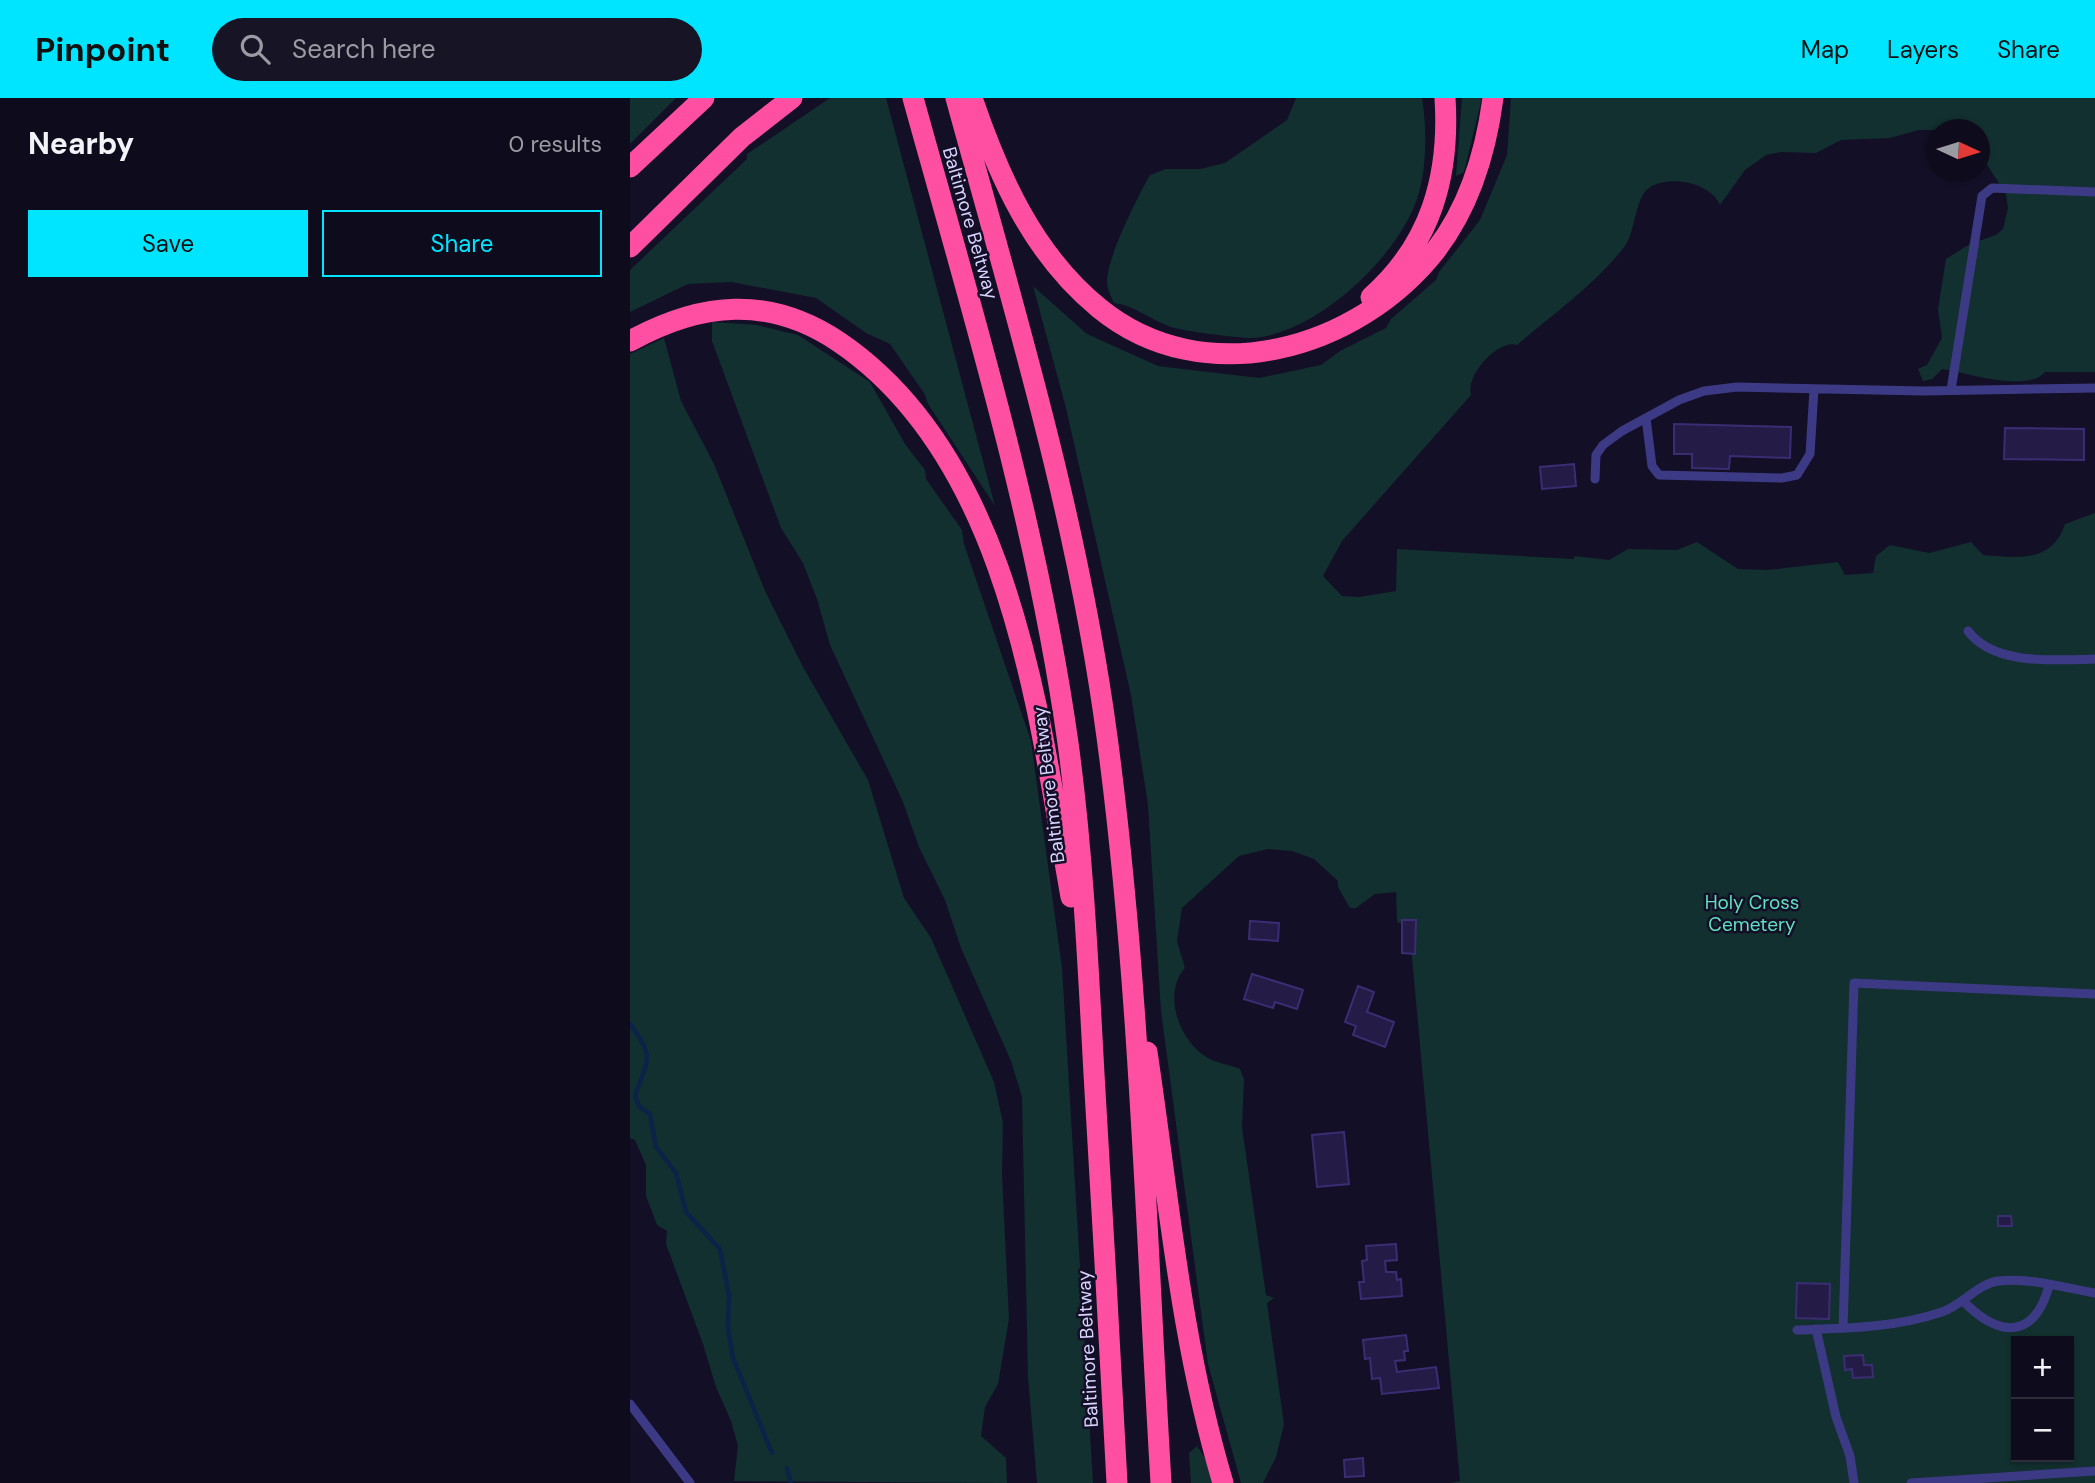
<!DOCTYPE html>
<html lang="en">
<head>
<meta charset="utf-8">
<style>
	:root { --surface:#0e0b1c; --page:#171425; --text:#f1f3f6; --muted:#9b9ba3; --line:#2e2b3b; --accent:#00e5ff }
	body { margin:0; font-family:"DM Sans",sans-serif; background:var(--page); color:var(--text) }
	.controls { position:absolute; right:21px; bottom:21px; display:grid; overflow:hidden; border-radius:0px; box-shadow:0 2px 5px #0004 }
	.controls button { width:63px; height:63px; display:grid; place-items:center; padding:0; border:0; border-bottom:2px solid var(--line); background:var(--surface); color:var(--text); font:35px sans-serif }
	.compass { position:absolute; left:1297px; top:21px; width:63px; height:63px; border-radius:50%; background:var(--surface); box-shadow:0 2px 5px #0004; rotate:94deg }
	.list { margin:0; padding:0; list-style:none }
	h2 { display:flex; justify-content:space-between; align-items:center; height:91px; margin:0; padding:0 28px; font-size:30px }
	h2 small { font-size:23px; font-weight:400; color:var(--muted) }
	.actions { display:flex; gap:14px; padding:21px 28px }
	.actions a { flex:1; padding:16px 0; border:2px solid var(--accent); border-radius:0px; text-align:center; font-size:24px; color:var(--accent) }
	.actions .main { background:var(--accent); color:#111 }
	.icon { flex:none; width:38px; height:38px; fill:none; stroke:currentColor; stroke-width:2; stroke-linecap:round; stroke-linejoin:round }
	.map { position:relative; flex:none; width:1465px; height:1385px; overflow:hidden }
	header { display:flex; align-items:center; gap:42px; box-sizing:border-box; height:98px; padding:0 35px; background:var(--accent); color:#111 }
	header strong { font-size:33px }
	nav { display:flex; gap:38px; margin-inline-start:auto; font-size:24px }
	.search { width:490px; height:63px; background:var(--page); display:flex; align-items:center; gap:18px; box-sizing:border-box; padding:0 24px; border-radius:38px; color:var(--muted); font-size:26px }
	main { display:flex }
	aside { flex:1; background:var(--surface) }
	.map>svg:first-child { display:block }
	.green { fill:#12302f; fill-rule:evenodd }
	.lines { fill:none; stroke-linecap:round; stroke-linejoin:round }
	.stream { stroke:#0c2248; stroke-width:4.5 }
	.building { fill:#241b47; stroke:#3b2d73; stroke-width:2 }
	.lane { stroke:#3d3a85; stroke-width:9 }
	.highway { stroke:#ff4fa3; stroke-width:21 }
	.labels { text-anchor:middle; stroke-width:5; stroke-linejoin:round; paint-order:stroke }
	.street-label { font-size:19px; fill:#d9d4ff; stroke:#130f26 }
	.park-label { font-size:19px; fill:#5fe0c0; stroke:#130f26 }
</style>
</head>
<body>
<header>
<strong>Pinpoint</strong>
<div class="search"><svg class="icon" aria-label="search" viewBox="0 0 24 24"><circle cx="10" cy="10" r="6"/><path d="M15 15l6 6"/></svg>Search here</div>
<nav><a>Map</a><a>Layers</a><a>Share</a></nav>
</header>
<main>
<aside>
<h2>Nearby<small>0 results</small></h2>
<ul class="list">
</ul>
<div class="actions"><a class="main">Save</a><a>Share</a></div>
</aside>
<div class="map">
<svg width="1465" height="1385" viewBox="0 0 1465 1385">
	<rect width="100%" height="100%" fill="#130f26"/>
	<path class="green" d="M0,0H46L0,46Z
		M200,0H256L365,408L298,306L294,295L260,246L236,235L186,200L101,184L58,186L0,214V172L117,61V56Z
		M666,0H792C797,29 797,73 787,101C767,160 686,236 622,240C607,240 551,233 538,228C520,221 503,207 484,205C481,198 477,191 477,184C477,159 507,100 520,77L536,71H570L595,65L657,22Z
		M832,0H852L834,74L826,78Z
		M881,0H1465V274H1415C1398,295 1337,275 1312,271L1302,281L1293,283L1288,271L1297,267L1312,240L1308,211L1316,161L1340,146L1366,137L1373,131L1378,110L1376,96L1350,56V32H1289L1260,40L1211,42L1186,55L1151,54L1136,57L1115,72L1090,107C1081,85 1039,76 1019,90C1005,99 1006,132 995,148C966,186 923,216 887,247C868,241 835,278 841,297L712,443L693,478L712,498L729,499L766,493L767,451L943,461L945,458L979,462L998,451L1047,452L1067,444L1108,471L1138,472L1208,464L1215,477L1243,475L1246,458L1260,447L1299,455L1341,444L1353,457C1388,460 1422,465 1435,426L1465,415V1385H820L830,1383L779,827L767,824L766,794L745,796L726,810H720L708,789V783L684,761L662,753L638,751L609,758L552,810L547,843L555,870C532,895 549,944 578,960C587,965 600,967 610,971L614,981L612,1029L636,1197L644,1200L637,1205L654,1326L646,1359L633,1385H611L578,1266L531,913L518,707L501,597L436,310L403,188L457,236L528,268L629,280L691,267L710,253L756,230L761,221L806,182L809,174L850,122L877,57ZM1386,1243H1439V1359H1386Z
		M82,224L127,227L168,237L240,284L275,346L295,372L296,381L332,432L334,446L401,643L432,870L463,1385H407L398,1279L392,999L381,963L331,850L315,802L289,749L273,704L200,547L187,501L173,465L151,430L82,243Z
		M34,240L51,303L84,366L135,493L173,569L238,682L274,800L301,840L364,984L373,1025L372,1076L379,1221L368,1286L355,1309L351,1338L376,1360L377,1385L104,1383L108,1348L101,1323L86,1289L73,1246L36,1146L37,1133L27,1127L16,1098V1067L5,1042L0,1040V256Z
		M567,1348L575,1360L584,1385H561L559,1355Z"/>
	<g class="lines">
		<path class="stream" d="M0,926C26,960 17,962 5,998L9,1008L20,1016L26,1049L46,1075L56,1114L90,1151L99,1198L98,1230L103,1260L142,1355
			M157,1370L161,1385"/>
	</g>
	<path class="building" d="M1044,326L1161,329L1160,360L1100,358L1099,371L1062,370V356H1044Z
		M1375,330L1454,331V362L1374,361Z
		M944,366L946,388L912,391L910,369Z
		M772,822H786L785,856L772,855Z
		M620,823L649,825L648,843L619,841Z
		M622,876L673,892L667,911L645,904L643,910L614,901Z
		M728,888L744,894L737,914L764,924L755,949L723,937L726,928L715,924Z
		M714,1034L719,1086L687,1089L682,1037Z
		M1368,1118H1381L1382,1128H1368Z
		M766,1146L767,1162L755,1163L756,1174H766L767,1182L771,1181L772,1198L731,1201L729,1184H734L732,1163L737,1162L736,1148Z
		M1167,1185L1200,1186L1199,1221L1166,1220Z
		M776,1237L778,1253H774L775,1262L765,1263L767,1274L806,1269L809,1290L752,1296L750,1280L742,1281L740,1260L735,1261L733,1242Z
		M1233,1257L1234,1267H1242L1243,1279L1223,1280L1222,1271L1215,1272L1214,1258Z
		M733,1360L734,1378L715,1379L714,1362Z"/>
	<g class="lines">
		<path class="lane" d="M1321,292L1352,98L1362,90L1465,94
			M1016,320L1022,368L1029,377L1152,380L1167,377L1180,356L1184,291
			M965,381L966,357L973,347L992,333L1049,302L1074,293L1107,289L1294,293L1465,290
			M1338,533C1364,568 1425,562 1465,561
			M1334,1204C1370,1240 1404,1241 1419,1188
			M1213,1230L1224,885L1465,896
			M1186,1231L1206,1319L1220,1358L1224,1385
			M1167,1232C1217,1230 1264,1230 1312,1214C1332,1207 1348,1186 1368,1183C1399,1179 1435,1190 1465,1195
			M0,1306L60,1385
			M1281,1385L1465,1373"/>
		<path class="highway" d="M283,0C342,213 407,425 438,645C453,755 458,866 464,976C472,1112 480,1249 487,1385
			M326,0C384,211 448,421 477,639C510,885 516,1137 531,1385
			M342,0C369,79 403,156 469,210C574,296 728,252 806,152C839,109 856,53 863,0
			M0,69L74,0
			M0,149L112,39L162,0
			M741,199C801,146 820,78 815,0
			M0,243C71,204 139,197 209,244C380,360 408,613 441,799
			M517,954C539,1101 550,1241 593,1385"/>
	</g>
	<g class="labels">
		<g class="street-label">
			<text transform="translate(341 125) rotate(74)" y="7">Baltimore Beltway</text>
			<text transform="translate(418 687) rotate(-97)" y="7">Baltimore Beltway</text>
			<text transform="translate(457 1251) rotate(-93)" y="7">Baltimore Beltway</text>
		</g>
		<g class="park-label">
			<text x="1122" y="811">Holy Cross<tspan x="1122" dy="22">Cemetery</tspan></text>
		</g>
	</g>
</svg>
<div class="controls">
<button>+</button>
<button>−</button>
</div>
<svg class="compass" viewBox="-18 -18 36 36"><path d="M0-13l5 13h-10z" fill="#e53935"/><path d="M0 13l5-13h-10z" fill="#9b9ba3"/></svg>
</div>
</main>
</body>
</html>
